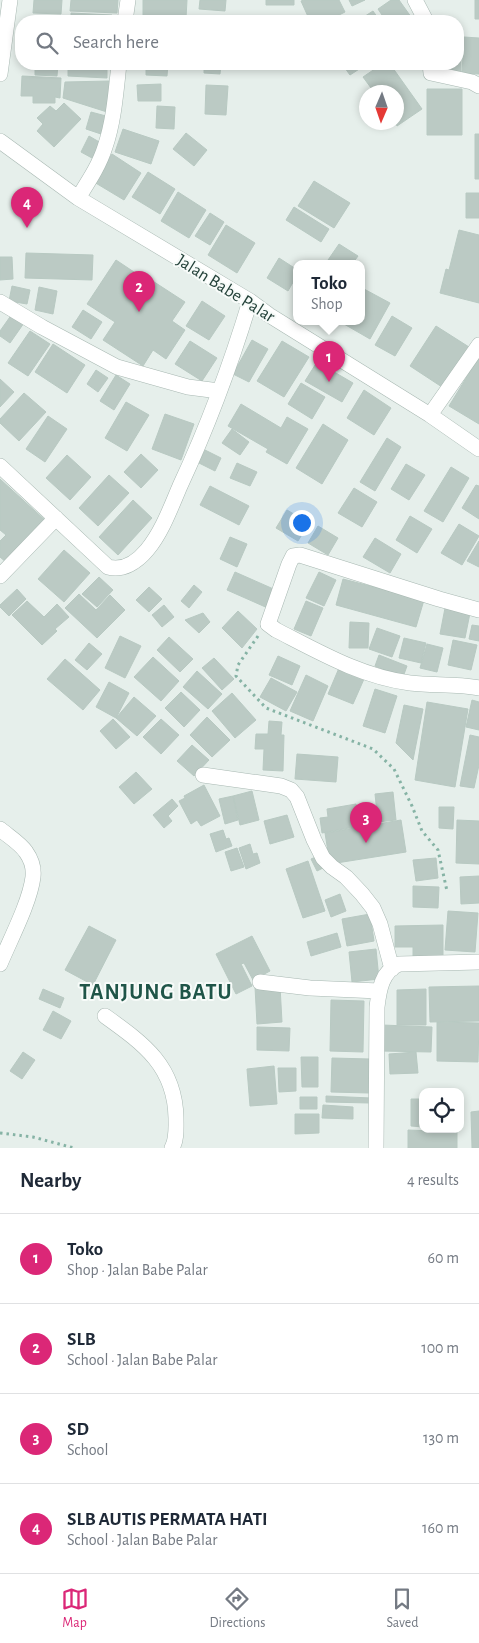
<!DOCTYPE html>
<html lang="en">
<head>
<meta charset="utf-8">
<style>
	:root { --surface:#fff; --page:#f2f2f3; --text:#1f2937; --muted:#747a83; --line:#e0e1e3; --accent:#db2777 }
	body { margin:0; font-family:"Alegreya Sans",sans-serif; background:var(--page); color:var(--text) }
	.controls { position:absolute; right:15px; bottom:15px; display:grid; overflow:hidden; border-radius:10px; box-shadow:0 2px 8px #0003 }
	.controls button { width:45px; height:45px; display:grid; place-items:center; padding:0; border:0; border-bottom:1px solid var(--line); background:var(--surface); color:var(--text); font:25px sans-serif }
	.compass { position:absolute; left:359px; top:85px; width:45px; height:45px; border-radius:50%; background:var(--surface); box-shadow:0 2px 8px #0003; rotate:182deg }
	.you { position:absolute; left:301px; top:522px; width:18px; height:18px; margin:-12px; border:4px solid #fff; border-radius:50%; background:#1a73e8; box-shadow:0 0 0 8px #1a73e833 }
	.badge { display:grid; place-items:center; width:32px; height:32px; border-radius:50%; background:var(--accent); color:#fff; font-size:16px; font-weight:700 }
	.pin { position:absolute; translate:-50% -41px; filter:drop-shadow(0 1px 2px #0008) }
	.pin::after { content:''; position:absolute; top:26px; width:18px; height:15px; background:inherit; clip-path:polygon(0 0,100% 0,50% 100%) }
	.popup { position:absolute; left:293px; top:260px; width:72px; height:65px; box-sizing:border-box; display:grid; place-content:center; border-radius:10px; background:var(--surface); filter:drop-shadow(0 1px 4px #0005); font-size:16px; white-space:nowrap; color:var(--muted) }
	.popup b { font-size:19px; color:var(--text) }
	.popup::after { content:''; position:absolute; left:50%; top:100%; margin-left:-10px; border:10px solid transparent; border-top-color:var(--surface) }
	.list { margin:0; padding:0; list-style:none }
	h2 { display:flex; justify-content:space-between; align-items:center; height:65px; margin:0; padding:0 20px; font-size:21px }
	h2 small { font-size:16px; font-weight:400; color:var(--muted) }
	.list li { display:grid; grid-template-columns:32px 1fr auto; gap:15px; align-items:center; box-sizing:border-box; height:90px; padding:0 20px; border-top:1px solid var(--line) }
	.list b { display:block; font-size:19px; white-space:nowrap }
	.list p { margin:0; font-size:16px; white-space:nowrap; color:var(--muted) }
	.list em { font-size:16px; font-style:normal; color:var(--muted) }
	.icon { flex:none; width:28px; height:28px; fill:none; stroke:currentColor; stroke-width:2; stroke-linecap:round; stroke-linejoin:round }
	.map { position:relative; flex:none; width:479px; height:1148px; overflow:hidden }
	.search { position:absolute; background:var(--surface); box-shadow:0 2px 8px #0003; left:15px; right:15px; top:15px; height:55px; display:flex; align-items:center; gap:12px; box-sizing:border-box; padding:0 18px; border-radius:20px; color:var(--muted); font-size:19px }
	.sheet { height:425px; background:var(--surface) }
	nav { display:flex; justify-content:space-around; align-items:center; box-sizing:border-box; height:70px; border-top:1px solid var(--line); background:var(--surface); font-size:14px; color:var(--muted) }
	nav a { display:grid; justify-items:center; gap:2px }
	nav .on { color:var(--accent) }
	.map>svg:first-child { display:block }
	.building { fill:#bbcac4; stroke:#b8c9c2 }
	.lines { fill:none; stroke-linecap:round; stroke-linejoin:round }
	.minor-casing { stroke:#a8b8b2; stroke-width:16 }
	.path { stroke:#86b3a5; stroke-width:3; stroke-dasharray:2.5 4; stroke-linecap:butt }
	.minor { stroke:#fff; stroke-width:15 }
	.labels { text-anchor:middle; stroke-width:4; stroke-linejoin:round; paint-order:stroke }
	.street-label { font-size:18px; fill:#24423a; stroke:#f7fbf9 }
	.district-label { font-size:22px; font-weight:bold; letter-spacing:1px; fill:#1f5548; stroke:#f7fbf9 }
</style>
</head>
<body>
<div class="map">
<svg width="479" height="1148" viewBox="0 0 479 1148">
	<rect width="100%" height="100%" fill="#e6efeb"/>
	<path class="building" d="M34,0H62L61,14L33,13Z
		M71,0H118L117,13L70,11Z
		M143,0H187L186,18L143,17Z
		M200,0H226L225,11L199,9Z
		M266,0H294V5H266Z
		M304,0H339L345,12L327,21H310L301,1Z
		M349,0H365L352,6Z
		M391,0H399L414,21H386L378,9Z
		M475,0H479V19H475Z
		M373,11L380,21H360L359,20Z
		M71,13L112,15V21H71Z
		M33,17L67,18L66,21H33Z
		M203,17L225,18L224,21H203Z
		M464,37L479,38V74L462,73Z
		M458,50H461V72H449V64H458Z
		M35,64H58L57,76L35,75Z
		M68,64H107V78L68,76Z
		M146,64H168L167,76L146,75Z
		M204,64H221L220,74L204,73Z
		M342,64H367L350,75Z
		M382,64H390L422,109L397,126L395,122H396V92H374L363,77Z
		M22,76L61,78L60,98L55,97V103H33V96H21Z
		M109,81L107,112L63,98L65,82Z
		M161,84V101H138L137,85Z
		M206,85L228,86L226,115L205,114Z
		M427,89H462V135H427Z
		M64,103L81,119L54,147L37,131L43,124L37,118L50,106L56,111Z
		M157,106L175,107L174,129L156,128Z
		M91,112L106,116L101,134L86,129Z
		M123,129L159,141L151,164L115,152Z
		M186,133L207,150L194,166L173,149Z
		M475,134H479V179H475Z
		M89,136L101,143L92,158L81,152Z
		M112,154L141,173L124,200L94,182Z
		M148,172L175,189L160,214L132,197Z
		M314,181L350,203L334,228L298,206Z
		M178,192L206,210L189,238L161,221Z
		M466,193H479V218H466Z
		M294,207L329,229L321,242L286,220Z
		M210,213L224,222L210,245L195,236Z
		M226,225L255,243L237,273L208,255Z
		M459,230L479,235V303L440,293L446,269L449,270Z
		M339,244L358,256L353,263H326Z
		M26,253L93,255L92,280L25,278Z
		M0,257H12L13,279L0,280Z
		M279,258L296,269V277L288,291L267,278Z
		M116,260L143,278L145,276L185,302L172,321L185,330L166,359L153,350L143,366L103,340L115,322L87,304Z
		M12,286L30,290L27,304L9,301Z
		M39,287L57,291L53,314L35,310Z
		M364,289L390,303L370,339L344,324L346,321H362V294Z
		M202,301L225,316L209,340L186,326Z
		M83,310L102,322L91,339L72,327Z
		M12,314L24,323L10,343L0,336V331Z
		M392,316L412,328L395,356L375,345Z
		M436,326L469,347L442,387L410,366Z
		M30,331L50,344L28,376L8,363Z
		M252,340L268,349L249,382L233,374Z
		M190,341L217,358L202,381L175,364Z
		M282,341L309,357L284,397L257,381Z
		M53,344L85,365L67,393L35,372Z
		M479,357V424L449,406Z
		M317,362L353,383L342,402L305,381Z
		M96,370L108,378L98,392L87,384Z
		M116,375L130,384L114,410L100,401Z
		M0,379L14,392L0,407Z
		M301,383L325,397L312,419L288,404Z
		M364,390L391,408L374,435L347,418Z
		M24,393L46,412L19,441L0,423V419Z
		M126,402L149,415L127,451L105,438Z
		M241,404L281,428L287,417L308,429L287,464L266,452L268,449L228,426Z
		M165,414L194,424L181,460L152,449Z
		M48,416L67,429L45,462L26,449Z
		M323,424L348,440L322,484L296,468Z
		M232,429L249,442L240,455L222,443Z
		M387,438L401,447L375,491L360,482Z
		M205,450L221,458L215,471L199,463Z
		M141,454L158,470L141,488L124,472Z
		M67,455L91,477L70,500L46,478Z
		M237,463L257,472L250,486L230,478Z
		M406,464L425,475L409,500L391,489Z
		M451,467L469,478L443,522L424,511Z
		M109,475L129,493L98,526L79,508Z
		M0,479L46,521L7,563L0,557V541L6,535L0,530Z
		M476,485L479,486V519L462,508Z
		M210,486L249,506L239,525L200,505Z
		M354,488L377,502L362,527L338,513Z
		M133,500L152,518L118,555L99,537Z
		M287,510L309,523L298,541L276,528Z
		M410,516L432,529L417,553L396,540Z
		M459,524L479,536L462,565L441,553Z
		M318,526L338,538L328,555L308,543Z
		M230,537L247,544L237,567L220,559Z
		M375,538L401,554L390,573L363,557Z
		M479,541V567L467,561Z
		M64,550L90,573L64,602L38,579Z
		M235,572L278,591L270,609L227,590Z
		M319,572L336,580L324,606L306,598Z
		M99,577L113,590L97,607L82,594Z
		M343,579L424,600L416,627L336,605Z
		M194,585L202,592L189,608L181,601Z
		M149,587L162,599L149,612L136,600Z
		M17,589L26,599L9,616L0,607V605Z
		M79,594L96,610L110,595L125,610L97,638L65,608Z
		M27,601L44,617L57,604L69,617L55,629L57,631L42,645L12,615Z
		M306,601L323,608L311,636L294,629Z
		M164,605L174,617L162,627L152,615Z
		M445,608L470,613L465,638L440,634Z
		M238,611L257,629L242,648L222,628Z
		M203,613L210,622L199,633L185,620Z
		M350,622L369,623L368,648H349Z
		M472,625L479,626V641L469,639Z
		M377,628L400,636L392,657L369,649Z
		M120,636L141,646L125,678L105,668Z
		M169,637L193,659L180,672L157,650Z
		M404,638L426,643L421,663L399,658Z
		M453,640L477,645L471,670L448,665Z
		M89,643L102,654L87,670L75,660Z
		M427,644L443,648L437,672L420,668Z
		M379,655L407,666L403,677L375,666Z
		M278,656L300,666L292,685L269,675Z
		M153,657L179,681L161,701L134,677Z
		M214,658L234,679L222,690L202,668Z
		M65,659L100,690L83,710L47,679Z
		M339,668L364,679L353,704L328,694Z
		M197,671L222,694L208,709L183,687Z
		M306,675L328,686L313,721L290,711Z
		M271,678L297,692L286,711L260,697Z
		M109,682L129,693L116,718L96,707Z
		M375,689L397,696L385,733L363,726Z
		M181,692L200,710L184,727L165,708Z
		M232,693L256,720L235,738L212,711Z
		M134,697L156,716L137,736L116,718Z
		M472,700L479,702V730L466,727Z
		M427,702L468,709L455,787L415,780Z
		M404,705L423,709L413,760L396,743Z
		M207,717L230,740L212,757L190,735Z
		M113,719L130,737L116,749L100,731Z
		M161,719L179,735L161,754L143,737Z
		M269,721L282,722L281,735H284L283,771L263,770L264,749H255L256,734H268Z
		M470,735L479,737V765L474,788L460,786Z
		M192,745L209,760L194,776L177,761Z
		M297,754L338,757L336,782L295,779Z
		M136,772L152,789L134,804L119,787Z
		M204,785L220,816L201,826L197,820L191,824L179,801L185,798L184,796Z
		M252,791L259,820L240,825L233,796Z
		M393,792L396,820L378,822L375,794Z
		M233,796L238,820L225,824L219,799Z
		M172,799L178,806L168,816L172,821L164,828L153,815Z
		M356,804L360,826L322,833L320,818L328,817L327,809Z
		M439,807H454L453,829L439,828Z
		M287,815L294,837L270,844L264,821Z
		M401,820L406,852L330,864L325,833Z
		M457,820L479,821V864L456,863Z
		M223,830L226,839L229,838L232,846L216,852L210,834Z
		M250,844L253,854L257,853L260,863L246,869L239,848Z
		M237,848L244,867L231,871L225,852Z
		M318,856L323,868L317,871L311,859Z
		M436,858L438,878L416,881L413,860Z
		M308,861L325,911L303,918L286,869Z
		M479,876V903L461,904L460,877Z
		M413,886L439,887L438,908L413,907Z
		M340,894L346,911L331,917L325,900Z
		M448,911L478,913L475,952L445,950Z
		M370,914L374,941L347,946L342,919Z
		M443,925V960H413V947H395V926Z
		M89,926L116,940L93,985L65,970Z
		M337,933L341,947L311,956L307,942Z
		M252,936L270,971L253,980L244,963L241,964L252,986L236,994L216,954Z
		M376,949L379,979L352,982L349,952Z
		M280,986L282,1022L257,1024L255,987Z
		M479,986V1021L430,1022L429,987Z
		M43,989L64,998L60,1008L39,999Z
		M426,989V1025H397V990Z
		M331,1000L364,1001L363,1052L330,1051Z
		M53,1011L71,1021L61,1039L43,1030Z
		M437,1022L479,1023L478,1062L437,1061Z
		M382,1025L432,1027L431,1052L381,1051Z
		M257,1027L290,1028L289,1051L257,1050Z
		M23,1052L35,1060L22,1079L10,1071Z
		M416,1052L418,1073L390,1074L389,1054Z
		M301,1057H318V1087H302Z
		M332,1058L370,1059L369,1093L331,1092Z
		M274,1066L277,1104L250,1106L247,1069Z
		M278,1068H296V1091L279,1092Z
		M326,1096L371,1098L370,1103L326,1102Z
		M300,1097H317V1109H300Z
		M411,1099H423V1127L411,1126Z
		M323,1105L353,1107V1119L322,1118Z
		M479,1111V1148H472L471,1112Z
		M295,1114H319V1133L295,1134Z
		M408,1130L457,1132V1148H408Z"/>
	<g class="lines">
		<defs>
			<path id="minor" d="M415,0L426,21
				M125,21L128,0
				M430,64L431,73L472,82L479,86
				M0,74L10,0
				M0,141L78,198L250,301L269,315L430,415L479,449
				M78,198C88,182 99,166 105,147C114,121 116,91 119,64
				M0,302L42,327L117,367L188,387L219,391
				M430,415L479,345
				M0,466L108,567C123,571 137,562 147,550C162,532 171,507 180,486C208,426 231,364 250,301
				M0,576L56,518
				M479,610L439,599L300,555L293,556L289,564L268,624L276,630C319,652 362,677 410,683C433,686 456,683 479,688
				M203,775L281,786L291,790L297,797L314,840L323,858L332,867L346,877L362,894L373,908L380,924L392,969
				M0,829C8,836 20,843 26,852C31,859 34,868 33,877C30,902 10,940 0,964
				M260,982L310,988L379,991
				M105,1016C144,1044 175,1066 176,1118C176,1128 177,1139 172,1148
				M376,1148L377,1007C379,990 382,971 399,964L479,962"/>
		</defs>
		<use href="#minor" class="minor-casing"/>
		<path class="path" d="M258,636L238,665L236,676L266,708L373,749L394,769L412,806L422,831L438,850L447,891
			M0,1133L33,1137L74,1148"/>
		<use href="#minor" class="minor"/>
	</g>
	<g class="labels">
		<g class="street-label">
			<text transform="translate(226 288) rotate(32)" y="6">Jalan Babe Palar</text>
		</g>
		<g class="district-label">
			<text x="156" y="999">TANJUNG BATU</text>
		</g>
	</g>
</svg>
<div class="controls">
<button><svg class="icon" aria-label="locate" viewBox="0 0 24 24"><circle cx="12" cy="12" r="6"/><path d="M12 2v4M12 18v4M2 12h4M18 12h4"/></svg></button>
</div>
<svg class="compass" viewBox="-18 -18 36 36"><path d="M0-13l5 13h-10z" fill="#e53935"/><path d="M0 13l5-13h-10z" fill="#747a83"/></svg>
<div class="you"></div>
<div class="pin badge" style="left:329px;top:382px">1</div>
<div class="popup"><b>Toko</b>Shop</div>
<div class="pin badge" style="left:139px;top:312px">2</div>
<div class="pin badge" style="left:366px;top:843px">3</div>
<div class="pin badge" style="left:27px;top:228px">4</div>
<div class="search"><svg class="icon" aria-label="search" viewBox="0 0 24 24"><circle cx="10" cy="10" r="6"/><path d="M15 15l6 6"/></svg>Search here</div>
</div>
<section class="sheet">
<h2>Nearby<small>4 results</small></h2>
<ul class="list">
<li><span class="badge">1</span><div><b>Toko</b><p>Shop · Jalan Babe Palar</p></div><em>60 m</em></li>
<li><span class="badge">2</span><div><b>SLB</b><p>School · Jalan Babe Palar</p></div><em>100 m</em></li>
<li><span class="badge">3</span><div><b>SD</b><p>School</p></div><em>130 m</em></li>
<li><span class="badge">4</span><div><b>SLB AUTIS PERMATA HATI</b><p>School · Jalan Babe Palar</p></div><em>160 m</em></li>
</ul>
</section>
<nav>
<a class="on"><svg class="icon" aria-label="map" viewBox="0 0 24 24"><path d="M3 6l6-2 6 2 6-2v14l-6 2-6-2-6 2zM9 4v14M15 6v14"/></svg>Map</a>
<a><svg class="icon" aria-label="directions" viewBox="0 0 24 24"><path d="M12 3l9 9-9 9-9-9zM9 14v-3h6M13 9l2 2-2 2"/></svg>Directions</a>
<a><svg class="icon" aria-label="saved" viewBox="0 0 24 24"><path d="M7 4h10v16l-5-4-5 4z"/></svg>Saved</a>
</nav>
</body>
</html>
